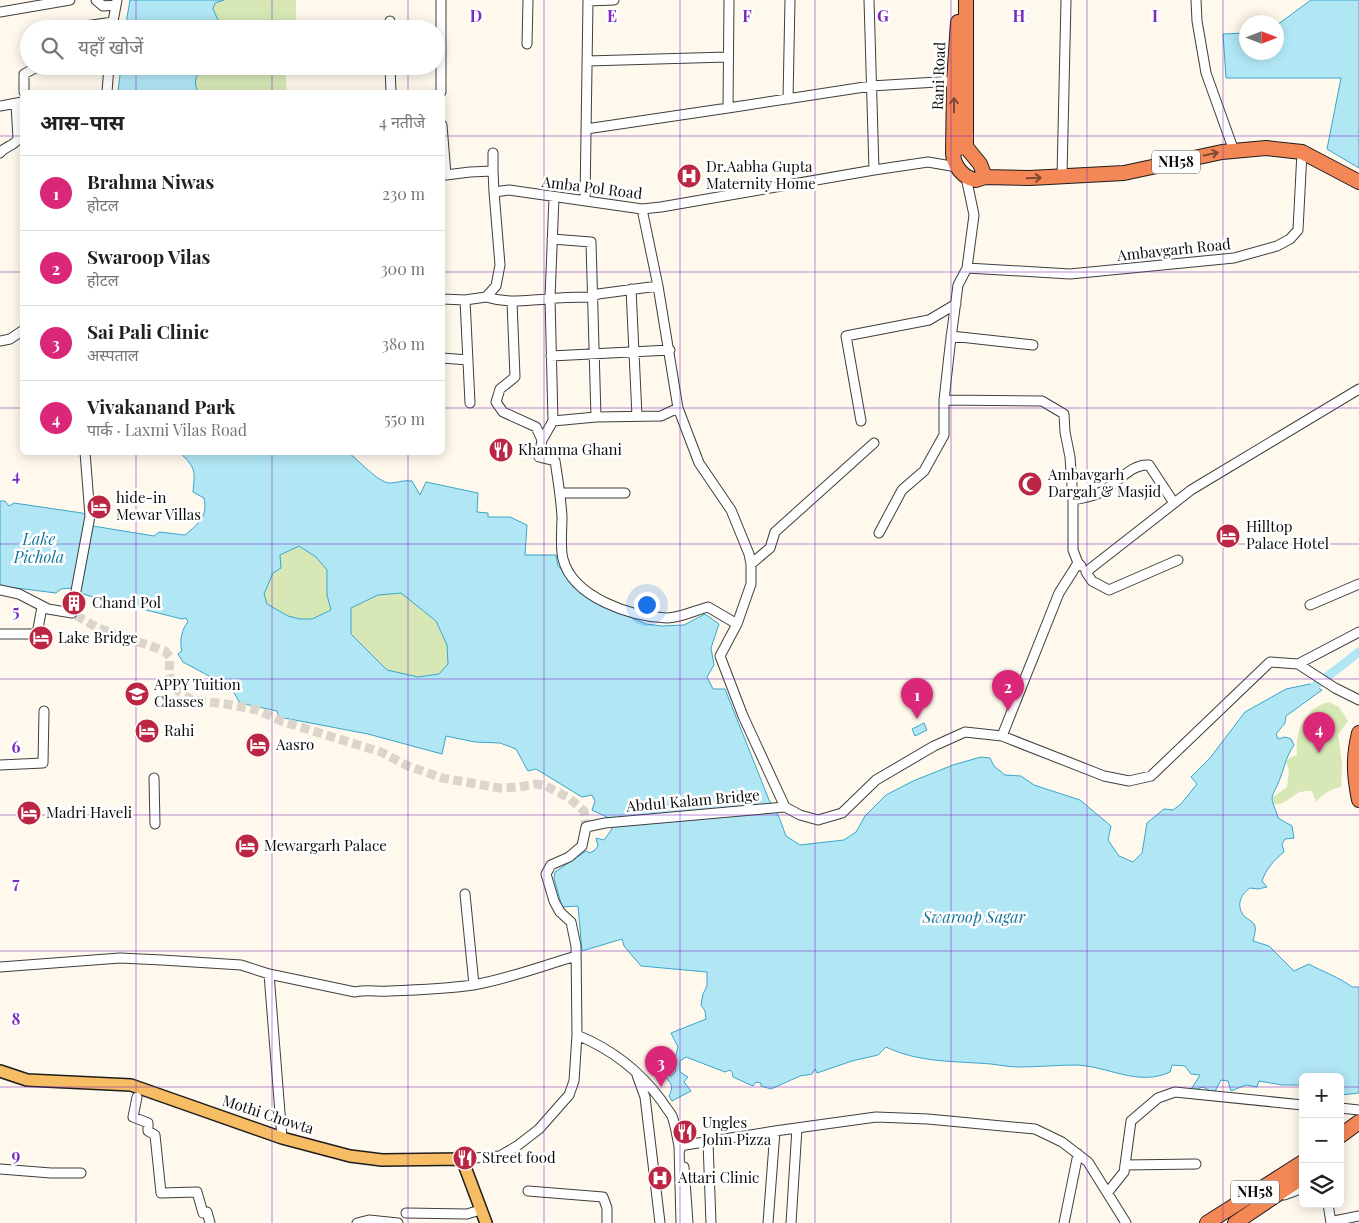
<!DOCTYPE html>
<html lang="hi">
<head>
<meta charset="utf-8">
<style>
	:root { --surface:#fff; --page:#f6f6f6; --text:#202124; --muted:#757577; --line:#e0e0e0; --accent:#db2777 }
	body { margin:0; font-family:"Playfair Display","Noto Sans Devanagari",serif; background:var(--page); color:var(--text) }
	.controls { position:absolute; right:15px; bottom:15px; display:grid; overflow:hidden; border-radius:8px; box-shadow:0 2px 12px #0003 }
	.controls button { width:45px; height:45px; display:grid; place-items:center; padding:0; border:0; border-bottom:1px solid var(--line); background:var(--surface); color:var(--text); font:25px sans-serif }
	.compass { position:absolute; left:1239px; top:15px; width:45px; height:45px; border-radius:50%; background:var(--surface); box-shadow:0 2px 12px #0003; rotate:90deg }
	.you { position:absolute; left:646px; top:604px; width:18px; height:18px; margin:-12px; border:4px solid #fff; border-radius:50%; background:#1a73e8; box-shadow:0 0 0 8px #1a73e833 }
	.badge { display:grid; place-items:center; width:32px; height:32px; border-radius:50%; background:var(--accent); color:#fff; font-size:16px; font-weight:700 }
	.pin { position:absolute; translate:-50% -41px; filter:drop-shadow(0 1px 2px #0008) }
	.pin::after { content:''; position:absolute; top:26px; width:18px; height:15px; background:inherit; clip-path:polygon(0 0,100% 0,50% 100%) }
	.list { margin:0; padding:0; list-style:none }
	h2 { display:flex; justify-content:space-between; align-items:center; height:65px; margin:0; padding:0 20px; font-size:21px }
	h2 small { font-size:16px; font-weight:400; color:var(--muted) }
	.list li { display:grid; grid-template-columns:32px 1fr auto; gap:15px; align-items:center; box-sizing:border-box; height:75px; padding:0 20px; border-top:1px solid var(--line) }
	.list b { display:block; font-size:19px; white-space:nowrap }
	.list p { margin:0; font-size:16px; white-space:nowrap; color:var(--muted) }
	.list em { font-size:16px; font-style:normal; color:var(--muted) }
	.icon { flex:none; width:28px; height:28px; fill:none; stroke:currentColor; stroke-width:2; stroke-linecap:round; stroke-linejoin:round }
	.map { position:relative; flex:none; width:1359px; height:1223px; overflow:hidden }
	.search { position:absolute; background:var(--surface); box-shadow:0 2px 12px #0003; left:20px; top:20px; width:425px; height:55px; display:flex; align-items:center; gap:12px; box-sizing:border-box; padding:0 18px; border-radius:28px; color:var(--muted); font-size:19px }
	.panel { position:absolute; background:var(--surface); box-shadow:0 2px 12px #0003; left:20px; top:90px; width:425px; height:365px; border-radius:8px }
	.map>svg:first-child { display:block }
	.green { fill:#d7e8b6 }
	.water { fill:#b1e6f5; stroke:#39a6cb; fill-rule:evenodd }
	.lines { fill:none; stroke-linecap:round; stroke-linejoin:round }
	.canal { stroke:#b1e6f5; stroke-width:9 }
	.minor-tunnel { stroke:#dbd5ca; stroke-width:9; stroke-dasharray:9 4.5; stroke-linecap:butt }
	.minor-casing { stroke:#3f3f3f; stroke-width:11 }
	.major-casing { stroke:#1d1d1d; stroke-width:14 }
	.highway-casing { stroke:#1d1d1d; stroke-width:16 }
	.minor { stroke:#fff; stroke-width:9 }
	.major { stroke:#f7bd64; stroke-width:11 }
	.highway { stroke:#f38756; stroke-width:14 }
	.oneway { stroke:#804a31 }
	.grid { fill:none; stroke:#7b2cbf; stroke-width:1; stroke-opacity:0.55 }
	.labels { text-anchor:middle; stroke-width:5; stroke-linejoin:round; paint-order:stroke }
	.shield { fill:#fff; stroke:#555; stroke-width:1 }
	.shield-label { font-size:14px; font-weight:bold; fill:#0c0c0c }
	.street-label { font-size:15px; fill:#0c0c0c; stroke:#fff }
	.poi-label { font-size:15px; fill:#0c0c0c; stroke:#fff; text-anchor:start }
	.water-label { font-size:16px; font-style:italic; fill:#17769c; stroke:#fff }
	.grid-label { font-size:16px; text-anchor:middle; font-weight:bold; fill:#7b2cbf; stroke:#fff; stroke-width:5; stroke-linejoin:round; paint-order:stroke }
</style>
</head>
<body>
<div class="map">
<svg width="1359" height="1223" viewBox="0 0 1359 1223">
	<rect width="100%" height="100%" fill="#fff8ec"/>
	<path class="green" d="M224,0H296V23L278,29H220L219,22L213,9L215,3Z
		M201,66H285L287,92H198C195,85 194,81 198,74L204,72Z
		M299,546L316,557L327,570V595L331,610L312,619H300L288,616L267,604L264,594L280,555Z
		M401,593L436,621L447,645L448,664L439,674L418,677L387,670L351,634L350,608L378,595Z
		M1329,702L1339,707L1348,721L1338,735L1342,763L1341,787C1332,788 1322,795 1316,802L1312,791C1307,791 1300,791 1296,794C1289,799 1282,805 1274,804L1272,798L1287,787L1289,770L1286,762L1289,758L1297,755C1295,732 1304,708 1329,702Z"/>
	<path class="water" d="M130,0H224L215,3L213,9L219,22L220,29H125Z
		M1311,0H1359V168L1327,149L1341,78H1226L1223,34L1246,33V52H1276L1277,25Z
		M121,66H201L204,72L198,74C194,81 195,85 198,92H118Z
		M180,453H349C358,460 378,482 389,483C397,483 401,480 412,481L420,495L426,482L478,493L477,512L488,513V517H510L527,525L525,555H556L558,566L592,597L612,610L630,617L646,624L662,626L684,625L705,614L719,624L711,648L714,665L707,677L713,689H725L769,800L779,817L786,836L800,845L844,840L856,832L865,816L886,795L913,781L953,765L981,757L990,758L994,766L1005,775L1021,776L1034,785L1080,800L1111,826L1108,840L1119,856L1133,862L1142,853L1147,823L1164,809L1173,810L1181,804L1197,784L1191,777L1210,758L1245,712L1286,689L1310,684L1322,690L1286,716L1285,723L1276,734L1278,739L1285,737L1291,739L1294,745C1285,758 1285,767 1279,781C1277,788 1272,792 1272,800C1273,805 1277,812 1278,818L1292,826L1294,838L1285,839L1282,844L1284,852C1274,860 1266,869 1262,881L1267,887L1258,889L1250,888C1240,895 1236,906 1244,916C1247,919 1252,921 1254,924C1257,929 1254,936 1253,941L1269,946L1294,971L1309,964C1323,972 1339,977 1352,987H1359V1093L1340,1095V1077H1303V1085H1282L1259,1081L1257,1087L1246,1085L1231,1091L1228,1081L1221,1080L1214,1093L1203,1087L1190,1091L1200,1075L1191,1074L1185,1066L1172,1065L1170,1072C1138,1087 1108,1066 1076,1065C1057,1065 1037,1067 1018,1067C1009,1067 1000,1065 991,1064C956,1061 919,1063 886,1047L878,1055L852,1061L817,1073L815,1069L812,1074L800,1076L771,1089L761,1086V1083L756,1082L753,1086L733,1077L732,1072L730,1070L725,1072L686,1057L680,1061V1072L688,1077L684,1082L691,1091L672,1101L669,1096C676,1082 667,1084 664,1072L671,1076L676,1071L673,1065L678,1047L671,1033L706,1019L705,1011L701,1005L703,994L707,986V972L641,966L624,946L622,939L582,951L578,906L562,907L554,878L555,872L586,851L590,853L595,850L598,846L596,838L604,840L612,829L611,819L592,810L595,801L592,795L582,797L536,769L528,771L516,749L500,743L475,742L446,736L442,754L368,734L279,717L277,711L240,703L231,688L183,662L178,654L182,651C179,642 182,628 188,622L186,618L182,619L126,605L122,601L109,602L80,593L93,526L154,536L159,532L185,535C199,523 208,517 204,498L193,492C195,471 196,468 180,453ZM299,546L316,557L327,570V595L331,610L312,619H300L288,616L267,604L264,594L273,573L281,568L280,555ZM401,593L436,621L447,645L448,664L439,674L418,677L387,670L351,634V608L378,595Z
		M0,501H5L9,506L14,503L82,513L86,515L72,588L61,589L56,593L0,586Z
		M924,723L927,730L915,736L912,729Z"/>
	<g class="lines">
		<path class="canal" d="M1315,686L1359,652"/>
		<path class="minor-tunnel" d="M76,591L72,613L98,628L165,651L170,657L169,674L172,683L178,691L192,700L226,704L257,710L281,721L381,752L408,766L442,778L500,788L519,787L535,784L546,786L569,798L584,811L586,827"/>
		<defs>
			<path id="minor" d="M96,0L103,6L116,5
				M729,0L728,108L871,86L954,81
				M869,0L874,170
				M1196,0L1197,21L1206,73L1234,151
				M0,12L70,0
				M390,21V29
				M112,27L117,0
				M77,29L78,27L113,22
				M527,44L528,0
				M587,61L728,57
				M390,66L391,92
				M24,92V74L39,66
				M107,92L109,66
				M441,92V0
				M788,99L790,0
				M0,106L22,102
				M442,125L446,175L470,172L493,171L494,192
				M586,129L728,108
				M0,153C5,146 14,146 18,139L16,104
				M493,153V171
				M1062,176L1066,0
				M554,197L550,298L553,421L596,417L661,416L678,408
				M585,200L588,1L614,0
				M642,209L658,286L678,408L699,463L731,510L749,554L751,564V584L737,624L720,656L743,716L785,807L800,815L818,820L842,813L876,780L934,746L965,732L1002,736L1104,776L1129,781L1151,776L1270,662L1298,664L1335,688L1359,700
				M552,239L591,242L596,417
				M967,268L1070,274L1234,258L1277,246L1290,239L1298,230L1302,152
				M631,289L637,416
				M486,297C509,304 525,300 548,299C563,297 577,297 592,297L598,294L658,286
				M442,299L465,300L486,297L496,286L500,265L494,192L509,190L642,209L661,207L874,170L928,162L957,167
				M465,300L470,403
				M512,302L515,377L500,389L496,402L503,412L536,427L542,440
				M951,336L1033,345
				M0,341L10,339L22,331
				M551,356L670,350
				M442,358L468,360
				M944,400L1042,401L1064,414L1065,432L1070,457L1073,500V550L1078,563
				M553,421L542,440L539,457L555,461C558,480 561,498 562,517C562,529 560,548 563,559C573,598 632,617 667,618C680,618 696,610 708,607L737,624
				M861,421L846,336L929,320L956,304
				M561,493H625
				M1073,500C1082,498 1093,497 1101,492C1116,485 1131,463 1149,465L1174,503
				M879,533L902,490L924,471L944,435V400L950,346L958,285L967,268L974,215L966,177
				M1178,560L1109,590L1092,581L1086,572L1191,490L1359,389
				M751,564L770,548L775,532L874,443
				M0,590L19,594L48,609L72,613
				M76,591L90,516L85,452
				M1310,605L1359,584
				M0,634H37L42,607
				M1298,664L1359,632
				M1002,736L1059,593L1078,563L1081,566
				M0,765L43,763L44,711
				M154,778L155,824
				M465,894L474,985
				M0,967L120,958L162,960L241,965L269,974L355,992C367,989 377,992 389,991C417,990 445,989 473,985C508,979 542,966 576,956
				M269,974L282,1138
				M577,1035C611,1049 639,1070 661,1100C664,1105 669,1111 672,1116C676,1126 677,1139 680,1150
				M637,1075L645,1097L660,1223
				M137,1097L133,1117L148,1123V1131L155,1135L161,1193L197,1192L203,1213L207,1212L210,1223
				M1340,1108L1359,1110
				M708,1142L711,1223
				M462,1159L500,1156L517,1146L539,1129L569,1095L574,1081L577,1035L576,946L571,922L560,912L554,901L546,874L551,865L569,857L582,846L586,827L605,823L785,807
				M1125,1165L1131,1121L1158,1098L1175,1092L1303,1105
				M684,1167L688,1223
				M0,1169L51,1173H81
				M528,1191L603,1197L607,1208V1223
				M1108,1192L1124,1172L1125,1165L1196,1164
				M1284,1195L1303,1188
				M1328,1204L1331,1223
				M406,1213L467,1214L480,1210
				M1334,1221L1359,1216
				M357,1223L369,1220L398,1223
				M681,1223L679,1146L775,1131L876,1117L928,1119L1035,1129L1062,1142L1088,1162L1126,1223
				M768,1223L775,1131
				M791,1223L797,1128
				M1064,1223L1078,1154"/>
			<path id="major" d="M0,1071L27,1080L131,1085L282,1138L350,1156L382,1160L462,1159L486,1223"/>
			<path id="highway" d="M966,0V147L980,164L985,177
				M966,147C959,147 957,148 953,154C954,166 963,178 976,180L985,177L1030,178L1124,173L1222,152L1266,148L1302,152L1359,182
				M953,154L954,81L958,22
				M1359,733C1353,758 1354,775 1359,800
				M1340,1136L1359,1122
				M1207,1223L1303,1162
				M1235,1223L1303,1177"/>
		</defs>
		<use href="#minor" class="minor-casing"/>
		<use href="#major" class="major-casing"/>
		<use href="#highway" class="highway-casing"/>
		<use href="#minor" class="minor"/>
		<use href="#major" class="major"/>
		<use href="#highway" class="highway"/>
	</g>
	<defs><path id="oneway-shaft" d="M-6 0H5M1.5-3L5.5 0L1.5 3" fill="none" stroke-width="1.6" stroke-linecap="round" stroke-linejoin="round" transform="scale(1.25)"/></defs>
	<g class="oneway">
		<use href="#oneway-shaft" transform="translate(954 105) rotate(-90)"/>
		<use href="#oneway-shaft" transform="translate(1211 154) rotate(-12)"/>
		<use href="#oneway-shaft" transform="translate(1034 178) rotate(-2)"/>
	</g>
	<path class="grid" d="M136,0V29M272,0V29M408,0V29M544,0V1223M680,0V1223M815,0V1223M951,0V1223M1087,0V1223M1223,0V1223M136,66V92M272,66V92M408,66V92M0,136H22M442,136H1359M0,272H22M442,272H1359M0,408H22M442,408H1359M136,452V1223M272,452V1223M408,452V1223M0,544H1359M0,679H1359M0,815H1359M0,951H1359M0,1087H1303M1340,1087H1359"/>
	<defs>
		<symbol id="hospital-disc" viewBox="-11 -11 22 22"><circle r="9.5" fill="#ba2643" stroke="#fff"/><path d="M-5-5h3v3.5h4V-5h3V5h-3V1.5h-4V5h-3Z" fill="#fff"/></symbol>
		<symbol id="restaurant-disc" viewBox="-11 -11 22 22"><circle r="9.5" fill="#ba2643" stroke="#fff"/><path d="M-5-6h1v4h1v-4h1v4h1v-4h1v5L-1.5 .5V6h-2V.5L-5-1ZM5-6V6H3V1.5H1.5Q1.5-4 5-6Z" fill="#fff"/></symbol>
		<symbol id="mosque-disc" viewBox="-11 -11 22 22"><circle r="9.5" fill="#ba2643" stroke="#fff"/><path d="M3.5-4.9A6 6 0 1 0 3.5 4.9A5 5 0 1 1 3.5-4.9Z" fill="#fff"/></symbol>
		<symbol id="hotel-disc" viewBox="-11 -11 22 22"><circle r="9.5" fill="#ba2643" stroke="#fff"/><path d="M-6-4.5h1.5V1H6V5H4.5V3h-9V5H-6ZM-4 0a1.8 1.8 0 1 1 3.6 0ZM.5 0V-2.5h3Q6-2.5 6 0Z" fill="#fff"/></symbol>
		<symbol id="building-disc" viewBox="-11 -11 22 22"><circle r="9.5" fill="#ba2643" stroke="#fff"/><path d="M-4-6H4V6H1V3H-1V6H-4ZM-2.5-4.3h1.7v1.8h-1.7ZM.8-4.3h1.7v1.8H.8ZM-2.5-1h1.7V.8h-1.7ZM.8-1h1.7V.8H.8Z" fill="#fff"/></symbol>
		<symbol id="school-disc" viewBox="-11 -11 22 22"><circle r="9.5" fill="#ba2643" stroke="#fff"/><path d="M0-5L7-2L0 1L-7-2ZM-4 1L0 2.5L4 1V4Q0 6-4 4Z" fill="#fff"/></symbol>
	</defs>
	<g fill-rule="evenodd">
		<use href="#hospital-disc" x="675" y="162" width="28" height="28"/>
		<use href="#restaurant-disc" x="487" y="436" width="28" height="28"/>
		<use href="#mosque-disc" x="1016" y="470" width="28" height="28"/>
		<use href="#hotel-disc" x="85" y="493" width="28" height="28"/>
		<use href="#hotel-disc" x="1214" y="522" width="28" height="28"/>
		<use href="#building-disc" x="60" y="589" width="28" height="28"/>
		<use href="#hotel-disc" x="27" y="624" width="28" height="28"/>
		<use href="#school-disc" x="123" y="680" width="28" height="28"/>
		<use href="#hotel-disc" x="133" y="717" width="28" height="28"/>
		<use href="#hotel-disc" x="244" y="731" width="28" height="28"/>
		<use href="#hotel-disc" x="15" y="799" width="28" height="28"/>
		<use href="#hotel-disc" x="233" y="832" width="28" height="28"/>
		<use href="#restaurant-disc" x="671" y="1118" width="28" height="28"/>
		<use href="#restaurant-disc" x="451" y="1144" width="28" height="28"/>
		<use href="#hospital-disc" x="646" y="1164" width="28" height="28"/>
	</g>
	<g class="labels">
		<g class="shield">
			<rect x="1152" y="150.5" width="48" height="23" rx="4"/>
			<rect x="1231" y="1180.5" width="48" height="23" rx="4"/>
		</g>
		<g class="shield-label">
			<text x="1176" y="167">NH58</text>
			<text x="1255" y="1197">NH58</text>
		</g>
		<g class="street-label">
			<text transform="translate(939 76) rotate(-88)" y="5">Rani Road</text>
			<text transform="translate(592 188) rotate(7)" y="5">Amba Pol Road</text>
			<text transform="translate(1174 250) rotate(-6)" y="5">Ambavgarh Road</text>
			<text transform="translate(693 801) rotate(-5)" y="5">Abdul Kalam Bridge</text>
			<text transform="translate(268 1115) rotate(18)" y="5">Mothi Chowta</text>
		</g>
		<g class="poi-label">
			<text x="706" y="172">Dr.Aabha Gupta<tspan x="706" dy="17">Maternity Home</tspan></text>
			<text x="518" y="455">Khamma Ghani</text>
			<text x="1048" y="480">Ambavgarh<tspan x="1048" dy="17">Dargah &amp; Masjid</tspan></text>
			<text x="116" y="503">hide-in<tspan x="116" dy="17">Mewar Villas</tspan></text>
			<text x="1246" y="532">Hilltop<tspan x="1246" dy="17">Palace Hotel</tspan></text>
			<text x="92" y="608">Chand Pol</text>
			<text x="58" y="643">Lake Bridge</text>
			<text x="154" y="690">APPY Tuition<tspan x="154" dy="17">Classes</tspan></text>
			<text x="164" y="736">Rahi</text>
			<text x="276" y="750">Aasro</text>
			<text x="46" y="818">Madri Haveli</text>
			<text x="264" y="851">Mewargarh Palace</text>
			<text x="702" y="1128">Ungles<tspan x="702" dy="17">John Pizza</tspan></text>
			<text x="482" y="1163">Street food</text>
			<text x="678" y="1183">Attari Clinic</text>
		</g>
		<g class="water-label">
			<text x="39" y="545">Lake<tspan x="39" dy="18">Pichola</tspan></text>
			<text x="974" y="923">Swaroop Sagar</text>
		</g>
	</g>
	<g class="grid-label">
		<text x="476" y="22">D</text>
		<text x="612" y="22">E</text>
		<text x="747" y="22">F</text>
		<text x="883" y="22">G</text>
		<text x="1019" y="22">H</text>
		<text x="1155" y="22">I</text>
		<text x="16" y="481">4</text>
		<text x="16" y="617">5</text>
		<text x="16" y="753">6</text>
		<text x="16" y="889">7</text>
		<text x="16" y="1025">8</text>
		<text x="16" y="1161">9</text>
	</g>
</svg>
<div class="controls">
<button>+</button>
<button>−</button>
<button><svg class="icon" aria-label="layers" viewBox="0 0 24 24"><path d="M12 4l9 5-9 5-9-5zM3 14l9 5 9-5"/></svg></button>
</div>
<svg class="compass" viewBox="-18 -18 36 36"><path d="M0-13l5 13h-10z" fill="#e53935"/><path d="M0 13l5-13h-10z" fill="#757577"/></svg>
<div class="you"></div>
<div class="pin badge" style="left:917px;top:719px">1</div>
<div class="pin badge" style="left:1008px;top:711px">2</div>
<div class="pin badge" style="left:661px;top:1087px">3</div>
<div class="pin badge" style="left:1319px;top:753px">4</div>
<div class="search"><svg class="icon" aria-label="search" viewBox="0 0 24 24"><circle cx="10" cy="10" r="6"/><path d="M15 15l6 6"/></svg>यहाँ खोजें</div>
<section class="panel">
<h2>आस-पास<small>4 नतीजे</small></h2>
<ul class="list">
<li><span class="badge">1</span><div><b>Brahma Niwas</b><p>होटल</p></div><em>230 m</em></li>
<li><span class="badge">2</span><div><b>Swaroop Vilas</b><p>होटल</p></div><em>300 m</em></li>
<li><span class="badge">3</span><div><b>Sai Pali Clinic</b><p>अस्पताल</p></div><em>380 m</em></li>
<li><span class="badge">4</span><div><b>Vivakanand Park</b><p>पार्क · Laxmi Vilas Road</p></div><em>550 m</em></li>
</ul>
</section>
</div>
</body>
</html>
